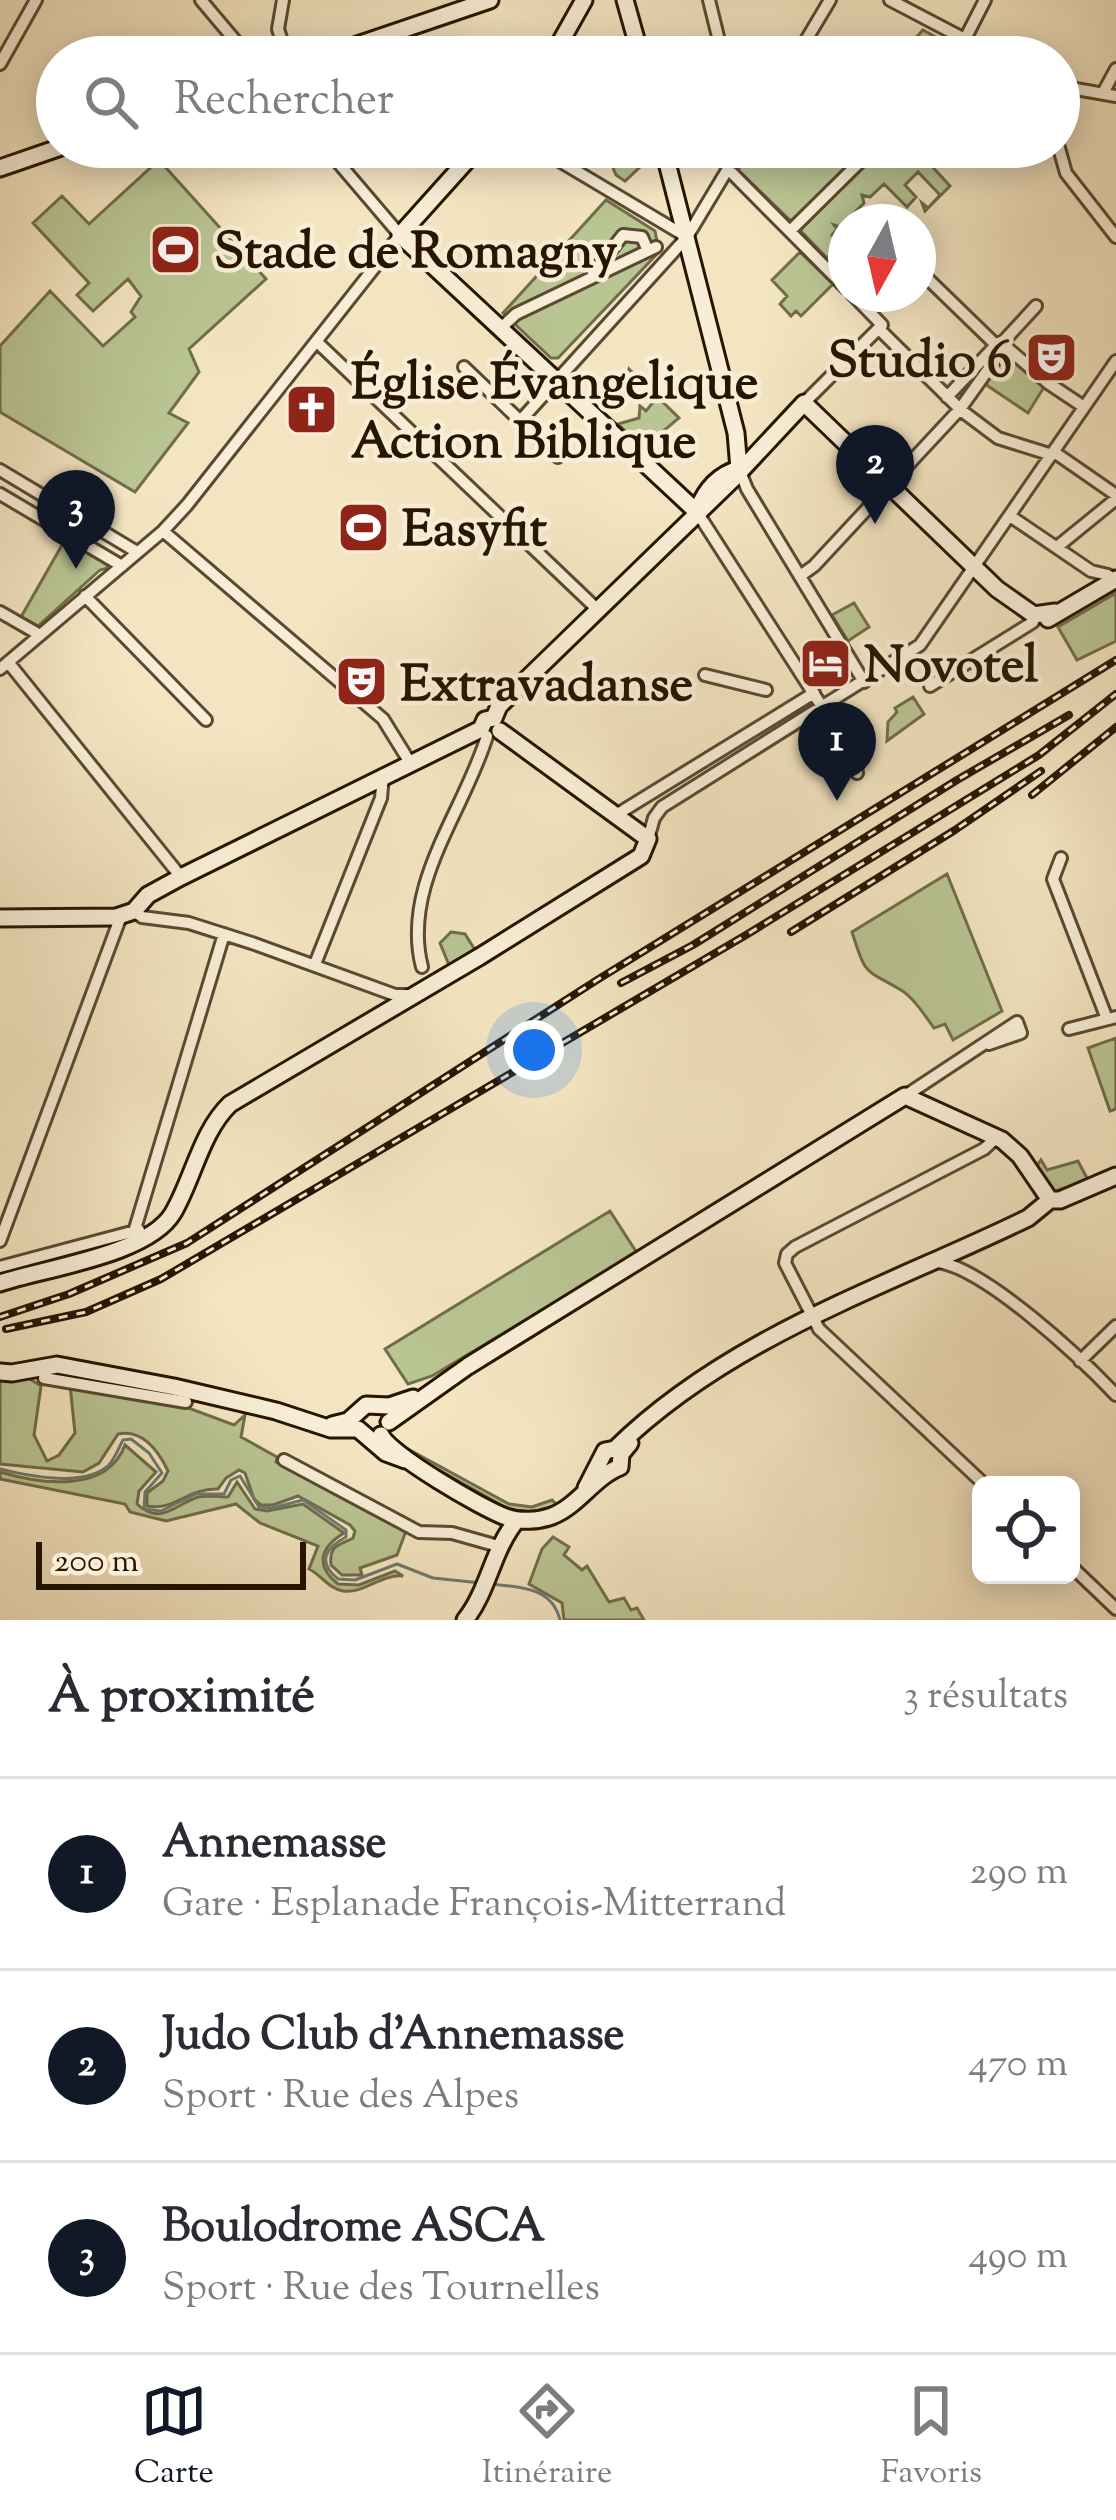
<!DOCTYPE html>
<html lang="fr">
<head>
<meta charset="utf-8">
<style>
	:root { --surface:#fff; --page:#f2f2f3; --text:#2b2b33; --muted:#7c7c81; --line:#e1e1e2; --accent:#111827 }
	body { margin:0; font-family:"Sorts Mill Goudy",serif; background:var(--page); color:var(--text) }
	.controls { position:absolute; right:36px; bottom:36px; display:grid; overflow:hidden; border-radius:18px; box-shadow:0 6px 30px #0003 }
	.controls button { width:108px; height:108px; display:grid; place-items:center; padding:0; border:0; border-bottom:3px solid var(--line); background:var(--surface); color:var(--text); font:60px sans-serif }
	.compass { position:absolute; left:828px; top:204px; width:108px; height:108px; border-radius:50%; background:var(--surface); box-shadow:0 6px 30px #0003; rotate:188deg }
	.scale { position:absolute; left:36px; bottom:30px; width:270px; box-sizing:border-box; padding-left:12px; border:6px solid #271500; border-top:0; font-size:33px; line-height:42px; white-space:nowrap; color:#271500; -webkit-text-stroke:9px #f8eed7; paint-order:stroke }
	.you { position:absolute; left:534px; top:1050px; width:42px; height:42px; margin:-30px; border:9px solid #fff; border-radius:50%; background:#1a73e8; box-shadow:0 0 0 18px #1a73e833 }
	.badge { display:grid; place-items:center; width:78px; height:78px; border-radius:50%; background:var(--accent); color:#fff; font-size:39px; font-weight:700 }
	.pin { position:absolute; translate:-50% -99px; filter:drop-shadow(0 3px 6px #0008) }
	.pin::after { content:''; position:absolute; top:63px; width:42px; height:36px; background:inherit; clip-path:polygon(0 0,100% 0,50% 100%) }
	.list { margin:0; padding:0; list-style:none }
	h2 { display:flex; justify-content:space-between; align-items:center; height:156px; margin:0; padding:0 48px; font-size:51px }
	h2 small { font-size:39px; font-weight:400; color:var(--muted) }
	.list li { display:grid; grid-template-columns:78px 1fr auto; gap:36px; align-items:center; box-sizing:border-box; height:192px; padding:0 48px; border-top:3px solid var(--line) }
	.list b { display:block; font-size:45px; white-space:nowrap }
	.list p { margin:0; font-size:39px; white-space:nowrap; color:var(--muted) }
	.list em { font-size:39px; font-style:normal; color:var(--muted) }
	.icon { flex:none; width:66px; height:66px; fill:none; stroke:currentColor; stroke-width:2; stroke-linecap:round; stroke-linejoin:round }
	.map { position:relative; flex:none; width:1116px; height:1620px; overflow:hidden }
	.search { position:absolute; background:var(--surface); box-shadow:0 6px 30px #0003; left:36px; right:36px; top:36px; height:132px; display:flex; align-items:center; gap:30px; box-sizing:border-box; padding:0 42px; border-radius:66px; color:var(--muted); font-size:45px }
	.sheet { height:732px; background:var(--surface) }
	nav { display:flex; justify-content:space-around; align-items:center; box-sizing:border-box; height:168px; border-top:3px solid var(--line); background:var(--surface); font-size:33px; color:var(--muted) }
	nav a { display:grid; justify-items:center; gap:6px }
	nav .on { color:var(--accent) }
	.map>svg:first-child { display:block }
	.green { fill:#bac594; stroke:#706d4a; stroke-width:3 }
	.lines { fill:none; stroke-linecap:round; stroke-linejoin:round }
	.stream { stroke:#6e7a70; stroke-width:3 }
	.street-casing { stroke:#5a4930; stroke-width:16 }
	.secondary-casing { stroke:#271500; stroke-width:21 }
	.street { stroke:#f8eed7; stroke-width:10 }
	.secondary { stroke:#f8eed7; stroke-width:15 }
	.rail-casing { stroke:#271500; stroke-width:8 }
	.rail { stroke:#f8eed7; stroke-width:3; stroke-dasharray:9; stroke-linecap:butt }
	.labels { text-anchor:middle; stroke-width:9; stroke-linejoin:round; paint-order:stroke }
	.poi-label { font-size:51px; font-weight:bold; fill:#271500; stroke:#f8eed7; text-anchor:start }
</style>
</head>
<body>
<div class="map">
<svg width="1116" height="1620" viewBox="0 0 1116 1620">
	<rect width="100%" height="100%" fill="#f4e5c2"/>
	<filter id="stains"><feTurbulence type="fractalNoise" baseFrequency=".00167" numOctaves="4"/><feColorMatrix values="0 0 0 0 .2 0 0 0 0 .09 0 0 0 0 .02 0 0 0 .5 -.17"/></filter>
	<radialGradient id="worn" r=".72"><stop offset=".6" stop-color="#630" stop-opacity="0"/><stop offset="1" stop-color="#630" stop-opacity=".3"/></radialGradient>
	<path class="green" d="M923,30L959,50L962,52L957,57H898Z
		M593,147H627L640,167L625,181L616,175L611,163L595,156L598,150Z
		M753,147H867L792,222L738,170Z
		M882,147L918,151L950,186L925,211L922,203L928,208L940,195L918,172L905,185L916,197L907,207L884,184L870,197L862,195L864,203L840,227L834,225L837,229L832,235L836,238L842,233L846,238L827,258L799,229Z
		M159,160L266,279L189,349L199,372L169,413L188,423L135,492L0,412V346L50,291L103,346L135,317L131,312L141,296L128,279L93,311L77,295L89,283L33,223L62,196L89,224Z
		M606,200L655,231L659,252L558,358H551L503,313Z
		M800,252L833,284L801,316L796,311L791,316L780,304L787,296L772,280Z
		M1005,354L1044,387L1028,413L985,384L1001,361L1010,371L1013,368L1003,358Z
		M629,369L679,418L643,448L618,424L639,418L640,406L646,411L655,400L628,373Z
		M66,538L106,560L108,568L100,570L38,626L21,617Z
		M1116,593V641L1077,660L1058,627Z
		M854,603L869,627L848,641L832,615Z
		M913,697L924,714L887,741L888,722L897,712L895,708Z
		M947,874L1002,1011L953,1040L945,1024L934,1028C925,1016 914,998 901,990C864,968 866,977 852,932Z
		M451,932L465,934L475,950L449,965L440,943Z
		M1116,1038V1109L1110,1111L1088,1048Z
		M1041,1160L1047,1170L1078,1161L1088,1180L1053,1192L1036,1167Z
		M610,1211L637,1253L432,1376L408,1384L385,1349Z
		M25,1376L41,1386L34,1435L47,1461L59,1455L75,1433L70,1385L175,1403L234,1425L245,1415L241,1437L277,1457L276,1462L329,1485L406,1531L397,1555L360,1568L362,1575H342L331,1565C329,1545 338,1546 353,1538L355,1531L350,1525L298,1496L273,1505H261L254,1499L245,1473L239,1470L226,1478L218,1489C187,1488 176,1511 147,1506V1493L163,1481L168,1471C158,1450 143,1429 118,1434L99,1463L83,1472L0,1464V1377Z
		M397,1443L509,1504L532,1507L552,1500L557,1505L537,1512L510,1510L396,1446Z
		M125,1445L156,1472L139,1491L137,1504C161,1526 174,1505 198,1497C207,1495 219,1497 228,1497L237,1482L255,1509L267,1511L303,1504L344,1533C321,1547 314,1565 338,1584L359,1585L395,1571L403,1576C381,1574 364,1594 343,1591C329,1589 320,1574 309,1569L318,1546L260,1523L236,1504L166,1521L130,1512L125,1504L0,1479V1472C40,1484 107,1494 125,1445Z
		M553,1537L569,1547L564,1555L582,1570L587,1566L609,1602L624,1598L631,1610L637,1608L644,1620H564L562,1603L529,1584L542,1549Z"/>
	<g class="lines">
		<path class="stream" d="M0,1469C28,1476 83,1488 108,1466C115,1459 118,1449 123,1440L131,1439L149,1453L162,1473L145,1492L144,1509L161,1511L196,1494H224L231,1480L240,1476L259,1507L272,1508L303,1500L346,1530V1537C325,1548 317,1562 338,1579L355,1580L397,1564L433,1578L481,1583
			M490,1584C520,1587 552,1587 560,1620"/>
		<defs>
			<path id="street" d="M201,0L249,57
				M283,0L278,29L287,57
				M709,0L723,57
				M890,0L999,57
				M965,39L985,0
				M796,57L830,0
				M0,64L36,0
				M1059,86L1116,96
				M1103,93L1116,69
				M536,147L687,237
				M1059,148L1066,173L1116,237
				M728,169L846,288
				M790,231L875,147
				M593,273L623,235L642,237L648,251
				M928,279L996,345
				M501,328L516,314L656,247
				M879,329L962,411L998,438L1052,455
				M317,342L597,609
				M1002,343L1036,306
				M1005,346L1048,383L1084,407
				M464,367L558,457
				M947,397L998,343
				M804,403L882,325L852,294
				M520,421L687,237L741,147
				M1054,452L1116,495
				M739,469L747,489L864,682
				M0,470L137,552
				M0,494L122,566
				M697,512L853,755L857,773
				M1010,516L1091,571L1108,575
				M163,531L383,719L409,761
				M1057,547L1116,499
				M800,576L814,566L960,409L1005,346
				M85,596L206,720
				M0,612L40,635
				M8,662L181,877
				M0,669L163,531L187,505L400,235L325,147
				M705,675L766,690
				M930,686L1033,622
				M616,815L814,693
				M648,839L654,818L662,807L920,645L1116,361
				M1061,858L1053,879L1107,1019
				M134,911L142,917L189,923L252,943L395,995H409
				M315,964L381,798L383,775
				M422,967C401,885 464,812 487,736
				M1069,1029L1116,1017
				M989,1044L1021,1033L1017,1022
				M905,1096L1017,1022
				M134,1232L224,934
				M0,1241L121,916
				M938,1262C986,1269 1081,1358 1116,1395
				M0,1267L139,1230
				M1080,1361L1116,1326
				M44,1378L186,1402
				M284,1460L419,1532L452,1533L498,1546
				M985,1485L819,1329L785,1263L787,1254L795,1247L984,1149L997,1137
				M1071,1566L1116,1609"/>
			<path id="secondary" d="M625,0L641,57
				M322,57L490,0
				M552,57L584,0
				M479,147L400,235L697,512
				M663,147L736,433L739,469
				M0,168L61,147
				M697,511C705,490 717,475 739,469
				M1048,619L1116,579
				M0,918L116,917L134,911L148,895L181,877L481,729L485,720L494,718L499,706L733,479L804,403L997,589L1034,615L1055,612
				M0,1283C45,1268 148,1255 173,1213C193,1179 201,1132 230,1104L479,957L641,856L648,839L500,731
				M0,1372L12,1373L57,1365L174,1387L276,1411L331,1429H358L386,1453L405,1460
				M389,1422L468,1366L905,1096L1002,1140L1020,1156L1050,1200
				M332,1425L348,1421L366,1405L389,1406L413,1398
				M381,1435C389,1454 483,1509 506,1517C520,1522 538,1521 552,1516C578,1506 594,1477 620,1467L621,1454L630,1443
				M586,1488L605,1451L615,1449C730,1336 886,1287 1028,1218L1050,1200H1060L1116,1176
				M465,1620C489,1590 492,1550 517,1520"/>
		</defs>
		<use href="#street" class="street-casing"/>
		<use href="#secondary" class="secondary-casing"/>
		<use href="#street" class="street"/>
		<use href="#secondary" class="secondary"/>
		<defs>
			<path id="rail" d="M1032,795L1116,727
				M791,932L955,830L1041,771
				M621,983L693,945L957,780L1069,715
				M0,1317L69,1294L187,1243L597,980L1116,660
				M6,1329L86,1312L161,1279L746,935L1039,755L1116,694"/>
		</defs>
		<use href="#rail" class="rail-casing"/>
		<use href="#rail" class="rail"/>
	</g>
	<defs>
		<symbol id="stadium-square" viewBox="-11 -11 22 22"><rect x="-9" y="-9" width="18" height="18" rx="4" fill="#8f2418" stroke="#f8eed7"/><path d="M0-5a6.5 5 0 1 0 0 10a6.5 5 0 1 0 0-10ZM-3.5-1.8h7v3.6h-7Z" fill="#fff"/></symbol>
		<symbol id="theatre-square" viewBox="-11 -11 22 22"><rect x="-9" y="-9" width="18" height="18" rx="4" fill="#8f2418" stroke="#f8eed7"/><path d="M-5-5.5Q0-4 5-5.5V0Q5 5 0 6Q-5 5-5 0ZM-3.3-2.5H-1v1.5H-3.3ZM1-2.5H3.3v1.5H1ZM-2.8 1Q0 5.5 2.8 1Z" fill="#fff"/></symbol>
		<symbol id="church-square" viewBox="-11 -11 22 22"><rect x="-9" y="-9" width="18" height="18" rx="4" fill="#8f2418" stroke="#f8eed7"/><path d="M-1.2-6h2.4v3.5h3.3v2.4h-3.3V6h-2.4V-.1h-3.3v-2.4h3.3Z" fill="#fff"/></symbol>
		<symbol id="hotel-square" viewBox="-11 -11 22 22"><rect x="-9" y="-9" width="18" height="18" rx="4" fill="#8f2418" stroke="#f8eed7"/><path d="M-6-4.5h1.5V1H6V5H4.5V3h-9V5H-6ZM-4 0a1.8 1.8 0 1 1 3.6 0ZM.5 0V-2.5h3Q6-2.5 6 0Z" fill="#fff"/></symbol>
	</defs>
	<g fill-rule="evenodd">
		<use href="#stadium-square" x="146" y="220" width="59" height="59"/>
		<use href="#theatre-square" x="1022" y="328" width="59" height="59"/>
		<use href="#church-square" x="282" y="380" width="59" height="59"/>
		<use href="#stadium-square" x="334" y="498" width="59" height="59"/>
		<use href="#hotel-square" x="796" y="634" width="59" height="59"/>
		<use href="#theatre-square" x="332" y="652" width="59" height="59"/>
	</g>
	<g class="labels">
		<g class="poi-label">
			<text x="214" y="267">Stade de Romagny</text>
			<text x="1012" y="376" text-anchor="end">Studio 6</text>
			<text x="351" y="398">Église Évangelique<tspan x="351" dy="59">Action Biblique</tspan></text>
			<text x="402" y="545">Easyfit</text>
			<text x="864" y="681">Novotel</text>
			<text x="400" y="700">Extravadanse</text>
		</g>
	</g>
	<rect width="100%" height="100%" filter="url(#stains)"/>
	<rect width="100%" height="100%" fill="url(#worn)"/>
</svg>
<div class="controls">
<button><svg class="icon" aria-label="locate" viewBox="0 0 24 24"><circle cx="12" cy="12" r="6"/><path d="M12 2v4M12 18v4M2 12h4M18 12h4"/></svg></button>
</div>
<svg class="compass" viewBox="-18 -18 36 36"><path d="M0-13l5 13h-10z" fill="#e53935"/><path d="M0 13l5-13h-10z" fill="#7c7c81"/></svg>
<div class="scale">200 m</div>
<div class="you"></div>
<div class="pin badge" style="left:837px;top:801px">1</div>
<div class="pin badge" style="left:875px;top:524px">2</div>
<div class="pin badge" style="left:76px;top:569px">3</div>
<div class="search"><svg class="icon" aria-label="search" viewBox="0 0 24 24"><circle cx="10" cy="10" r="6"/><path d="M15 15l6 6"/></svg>Rechercher</div>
</div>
<section class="sheet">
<h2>À proximité<small>3 résultats</small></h2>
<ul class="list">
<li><span class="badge">1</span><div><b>Annemasse</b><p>Gare · Esplanade François-Mitterrand</p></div><em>290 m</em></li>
<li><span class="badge">2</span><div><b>Judo Club d'Annemasse</b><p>Sport · Rue des Alpes</p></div><em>470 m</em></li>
<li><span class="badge">3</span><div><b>Boulodrome ASCA</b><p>Sport · Rue des Tournelles</p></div><em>490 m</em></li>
</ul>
</section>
<nav>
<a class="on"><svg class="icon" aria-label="map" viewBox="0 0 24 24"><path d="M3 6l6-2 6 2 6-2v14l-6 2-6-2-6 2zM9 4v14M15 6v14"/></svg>Carte</a>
<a><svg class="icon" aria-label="directions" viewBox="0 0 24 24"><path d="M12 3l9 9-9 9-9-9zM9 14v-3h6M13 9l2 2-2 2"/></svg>Itinéraire</a>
<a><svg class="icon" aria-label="saved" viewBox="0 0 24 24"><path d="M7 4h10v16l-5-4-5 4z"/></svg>Favoris</a>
</nav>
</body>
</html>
